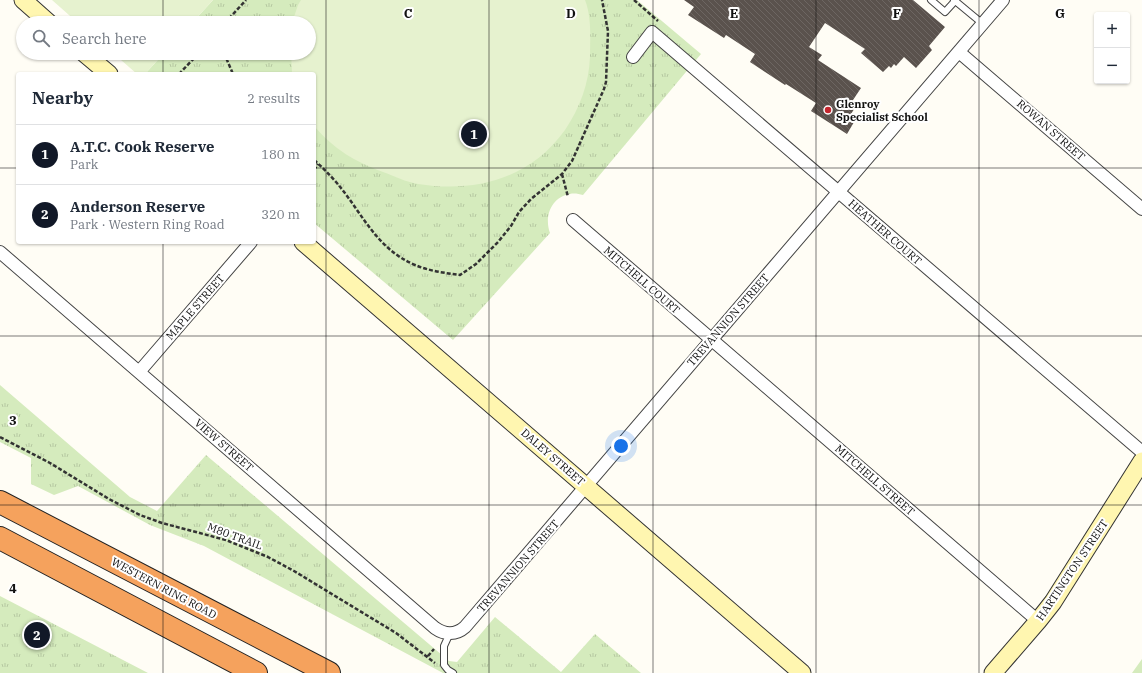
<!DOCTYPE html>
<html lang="en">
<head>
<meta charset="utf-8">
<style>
	:root { --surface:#fff; --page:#f2f2f3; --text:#1f2937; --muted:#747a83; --line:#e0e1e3; --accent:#111827 }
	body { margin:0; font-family:"IBM Plex Serif",serif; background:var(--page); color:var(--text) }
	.controls { position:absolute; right:12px; top:12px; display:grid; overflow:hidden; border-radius:4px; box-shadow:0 1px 3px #0004 }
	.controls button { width:36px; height:36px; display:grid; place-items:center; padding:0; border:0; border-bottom:1px solid var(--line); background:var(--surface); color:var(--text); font:20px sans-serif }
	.you { position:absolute; left:621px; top:446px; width:14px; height:14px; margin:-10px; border:3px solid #fff; border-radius:50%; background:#1a73e8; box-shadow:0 0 0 6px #1a73e833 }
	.badge { display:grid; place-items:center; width:26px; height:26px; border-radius:50%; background:var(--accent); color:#fff; font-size:13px; font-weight:700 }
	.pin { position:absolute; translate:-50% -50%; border:2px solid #fff; box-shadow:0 1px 4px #0006 }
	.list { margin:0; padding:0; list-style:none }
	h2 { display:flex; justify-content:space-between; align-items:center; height:52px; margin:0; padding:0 16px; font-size:17px }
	h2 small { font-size:13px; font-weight:400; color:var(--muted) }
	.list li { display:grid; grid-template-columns:26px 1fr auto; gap:12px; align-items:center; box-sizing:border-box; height:60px; padding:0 16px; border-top:1px solid var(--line) }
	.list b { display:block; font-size:15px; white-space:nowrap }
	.list p { margin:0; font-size:13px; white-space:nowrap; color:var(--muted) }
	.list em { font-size:13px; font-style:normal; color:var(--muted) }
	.icon { flex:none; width:22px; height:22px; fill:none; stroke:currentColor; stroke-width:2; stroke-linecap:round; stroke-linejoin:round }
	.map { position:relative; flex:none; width:1142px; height:673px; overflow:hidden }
	.search { position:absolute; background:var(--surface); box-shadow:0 1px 3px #0004; left:16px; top:16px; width:300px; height:44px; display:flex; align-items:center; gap:10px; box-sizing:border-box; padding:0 14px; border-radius:22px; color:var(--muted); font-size:15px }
	.panel { position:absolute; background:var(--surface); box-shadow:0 1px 3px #0004; left:16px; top:72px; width:300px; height:172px; border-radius:4px }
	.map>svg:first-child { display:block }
	.grass { fill:url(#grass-tufts) }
	.pitch { fill:#e6f2cf }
	.building { fill:url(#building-back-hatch) }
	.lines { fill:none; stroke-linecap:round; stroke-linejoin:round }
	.lane-casing { stroke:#444; stroke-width:8 }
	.street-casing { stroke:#444; stroke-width:14 }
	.secondary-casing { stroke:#333; stroke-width:19 }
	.highway-casing { stroke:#222; stroke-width:24 }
	.path { stroke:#333; stroke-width:2.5; stroke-dasharray:4 2; stroke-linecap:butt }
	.lane { stroke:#fff; stroke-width:6 }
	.street { stroke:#fff; stroke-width:12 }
	.secondary { stroke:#fff6b0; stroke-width:17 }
	.highway { stroke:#f5a25d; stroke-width:22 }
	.grid { fill:none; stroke:#111; stroke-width:1; stroke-opacity:0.55 }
	.poi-dot { fill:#c4262e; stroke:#fff; stroke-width:1.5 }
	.labels { text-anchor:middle; stroke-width:4; stroke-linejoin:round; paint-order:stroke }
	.poi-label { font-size:11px; font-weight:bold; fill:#111; stroke:#fff; text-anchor:start }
	.street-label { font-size:11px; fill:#111; stroke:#fff }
	.grid-label { font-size:13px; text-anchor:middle; font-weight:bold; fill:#111; stroke:#fff; stroke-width:4; stroke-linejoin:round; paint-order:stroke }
</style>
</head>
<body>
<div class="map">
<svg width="1142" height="673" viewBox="0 0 1142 673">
	<defs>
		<pattern id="grass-tufts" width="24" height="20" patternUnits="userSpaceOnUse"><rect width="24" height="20" fill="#d5ebbd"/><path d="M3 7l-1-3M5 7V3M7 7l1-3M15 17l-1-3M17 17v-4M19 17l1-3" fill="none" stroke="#b6c8a1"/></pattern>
		<pattern id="building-back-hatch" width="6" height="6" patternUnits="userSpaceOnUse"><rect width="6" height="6" fill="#5a524d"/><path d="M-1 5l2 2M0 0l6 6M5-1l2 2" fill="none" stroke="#6d6662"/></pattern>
	</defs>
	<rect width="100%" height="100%" fill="#fffdf5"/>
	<path class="grass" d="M213,0H637L701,54L583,195C579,194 574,193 570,194C551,197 544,217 550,233L453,340L314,223V74H145L164,53H309V23H192Z
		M0,385L130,497L157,511L206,455L449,661L457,662L495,617L561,672L595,634L641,673H443L204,546L150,525L78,486L54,495L31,484V458L0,442Z
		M0,596L148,673H0Z
		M1142,659V673H1132Z"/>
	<path class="pitch" d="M52,0H213L192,23H78Z
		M301,0H585C592,18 590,38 590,57C589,83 580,108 565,130C530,179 475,193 418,184C406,182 394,176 383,172C354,161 335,150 314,126V74H292V73L291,53H309V23H292L298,5Z
		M113,53H164L145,74H137Z"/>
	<path class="building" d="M684,0H913L945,27L929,46L932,50L916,68L904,57L896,66L894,64L891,68L889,66L883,72L861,53L865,49L825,23L809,47L822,55L818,60L861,88L851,103L856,106L851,114L857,117L847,134L811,111L816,103L786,84L785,85L750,62L755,54L726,35L724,38L688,15L694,7Z"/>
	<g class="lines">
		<defs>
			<path id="lane" d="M931,0L945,12L955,1
				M954,0L983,24
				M450,633L444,646V665L448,670L453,673"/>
			<path id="street" d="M959,52L1142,209
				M633,57L652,32L1142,452
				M573,220L1038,621
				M0,252L435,628C445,635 456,635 465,627L1003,0
				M139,372L251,242"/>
			<path id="secondary" d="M23,0L49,23
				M84,53L109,74
				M303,242L802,673
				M993,673L1038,621L1053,602L1142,461"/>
			<path id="highway" d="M0,502L329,673
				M0,538L256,673"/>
		</defs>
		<use href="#lane" class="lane-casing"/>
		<use href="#street" class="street-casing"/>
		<use href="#secondary" class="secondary-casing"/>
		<use href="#highway" class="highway-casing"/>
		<path class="path" d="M634,0L658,21
			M225,23L246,0
			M224,53L233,74
			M179,74L199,53
			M314,160C322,167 329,174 336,182C362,212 375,248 415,265C429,271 445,273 460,275L476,264L498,242L511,226L519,212L531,199L562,174L572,161L604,89L606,82L608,31L602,0
			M314,170L318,164
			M562,174L568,197
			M0,437L50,463L109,499L140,515L162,523L226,540L268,557L294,571L396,633L435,663
			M428,656L434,649"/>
		<use href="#lane" class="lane"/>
		<use href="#street" class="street"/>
		<use href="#secondary" class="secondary"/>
		<use href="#highway" class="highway"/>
	</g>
	<path class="grid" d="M163,0V23M326,0V673M489,0V673M653,0V673M816,0V673M979,0V673M163,53V74M0,168H18M314,168H1142M163,242V673M0,336H1142M0,505H1142"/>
	<circle class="poi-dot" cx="828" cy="110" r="4"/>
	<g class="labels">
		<g class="poi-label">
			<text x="836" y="108">Glenroy<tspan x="836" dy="13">Specialist School</tspan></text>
		</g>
		<g class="street-label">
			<text transform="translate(1051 130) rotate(41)" y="4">ROWAN STREET</text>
			<text transform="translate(885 232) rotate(41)" y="4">HEATHER COURT</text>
			<text transform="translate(642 280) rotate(41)" y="4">MITCHELL COURT</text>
			<text transform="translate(195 307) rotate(-49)" y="4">MAPLE STREET</text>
			<text transform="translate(728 320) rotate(-49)" y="4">TREVANNION STREET</text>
			<text transform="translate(224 445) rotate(41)" y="4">VIEW STREET</text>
			<text transform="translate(553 457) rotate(41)" y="4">DALEY STREET</text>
			<text transform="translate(875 480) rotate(41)" y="4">MITCHELL STREET</text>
			<text transform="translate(235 536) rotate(20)" y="4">M80 TRAIL</text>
			<text transform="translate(518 566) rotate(-49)" y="4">TREVANNION STREET</text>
			<text transform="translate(1072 570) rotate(-56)" y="4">HARTINGTON STREET</text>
			<text transform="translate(164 588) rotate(28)" y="4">WESTERN RING ROAD</text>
		</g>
	</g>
	<g class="grid-label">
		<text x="408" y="18">C</text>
		<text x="571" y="18">D</text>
		<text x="734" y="18">E</text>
		<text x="897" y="18">F</text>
		<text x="1060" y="18">G</text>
		<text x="13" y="425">3</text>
		<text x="13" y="593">4</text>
	</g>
</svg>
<div class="controls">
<button>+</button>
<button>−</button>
</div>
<div class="you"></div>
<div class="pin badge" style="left:474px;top:134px">1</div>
<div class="pin badge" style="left:37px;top:635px">2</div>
<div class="search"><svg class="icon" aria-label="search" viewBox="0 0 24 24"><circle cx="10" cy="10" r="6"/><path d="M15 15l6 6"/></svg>Search here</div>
<section class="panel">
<h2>Nearby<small>2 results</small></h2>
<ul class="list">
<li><span class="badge">1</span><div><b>A.T.C. Cook Reserve</b><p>Park</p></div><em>180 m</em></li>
<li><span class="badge">2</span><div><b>Anderson Reserve</b><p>Park · Western Ring Road</p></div><em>320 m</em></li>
</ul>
</section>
</div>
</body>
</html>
